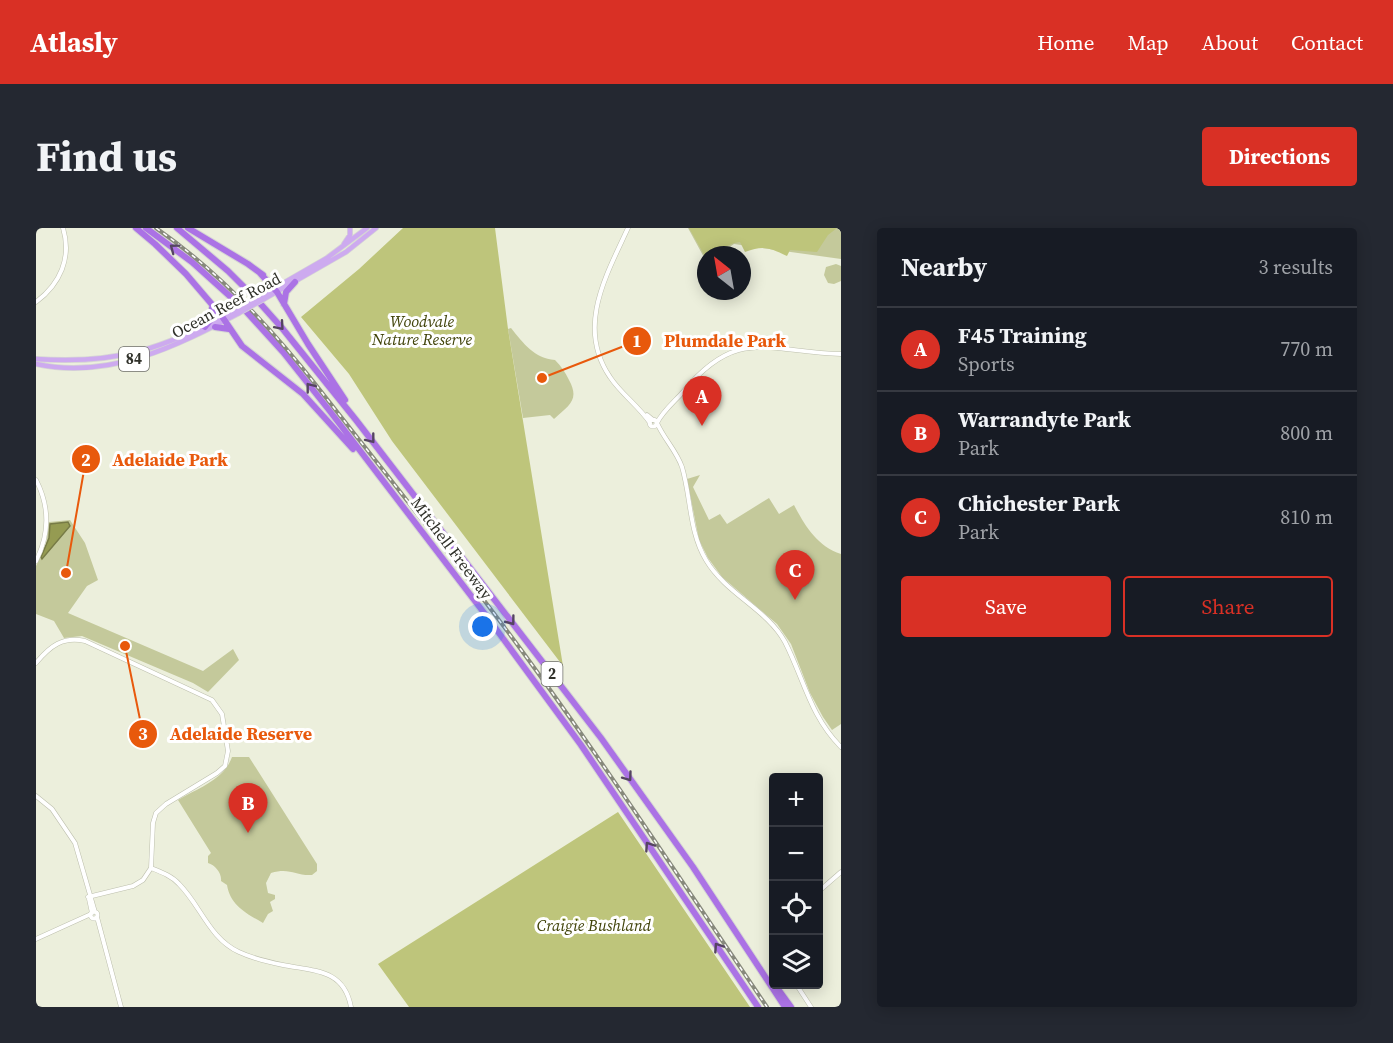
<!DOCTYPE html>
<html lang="en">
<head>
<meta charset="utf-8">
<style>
	:root { --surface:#171b24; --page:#242831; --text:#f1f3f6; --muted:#9ea1a6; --line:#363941; --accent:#d93025 }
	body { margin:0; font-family:"Source Serif 4",serif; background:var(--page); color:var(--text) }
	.controls { position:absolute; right:18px; bottom:18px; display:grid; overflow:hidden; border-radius:6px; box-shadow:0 3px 15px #0003 }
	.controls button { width:54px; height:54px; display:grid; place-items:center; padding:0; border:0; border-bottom:2px solid var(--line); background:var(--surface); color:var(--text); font:30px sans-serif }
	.compass { position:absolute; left:661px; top:18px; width:54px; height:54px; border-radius:50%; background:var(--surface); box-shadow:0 3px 15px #0003; rotate:329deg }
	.you { position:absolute; left:447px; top:399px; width:21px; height:21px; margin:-15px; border:4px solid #fff; border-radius:50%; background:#1a73e8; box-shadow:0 0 0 9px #1a73e833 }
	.badge { display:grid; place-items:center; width:39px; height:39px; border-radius:50%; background:var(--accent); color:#fff; font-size:20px; font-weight:700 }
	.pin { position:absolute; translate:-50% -50px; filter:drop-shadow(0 2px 3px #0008) }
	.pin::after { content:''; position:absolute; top:32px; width:21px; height:18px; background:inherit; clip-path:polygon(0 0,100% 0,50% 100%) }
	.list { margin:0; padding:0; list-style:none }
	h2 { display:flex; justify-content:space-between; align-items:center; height:78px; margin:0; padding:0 24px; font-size:26px }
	h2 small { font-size:20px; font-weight:400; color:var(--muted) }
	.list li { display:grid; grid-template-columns:39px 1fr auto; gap:18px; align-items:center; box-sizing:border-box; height:84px; padding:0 24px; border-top:2px solid var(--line) }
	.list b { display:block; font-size:22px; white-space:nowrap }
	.list p { margin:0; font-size:20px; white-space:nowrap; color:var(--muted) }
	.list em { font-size:20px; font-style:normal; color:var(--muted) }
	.actions { display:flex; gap:12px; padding:18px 24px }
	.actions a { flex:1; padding:14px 0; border:2px solid var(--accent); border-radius:6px; text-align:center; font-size:21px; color:var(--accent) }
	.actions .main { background:var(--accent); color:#fff }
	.icon { flex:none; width:33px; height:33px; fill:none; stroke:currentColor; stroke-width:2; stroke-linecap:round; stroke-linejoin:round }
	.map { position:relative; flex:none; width:805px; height:779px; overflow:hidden; border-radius:6px }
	header { display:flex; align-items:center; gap:36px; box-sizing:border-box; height:84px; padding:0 30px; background:var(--accent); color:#fff }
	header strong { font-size:28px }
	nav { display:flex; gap:33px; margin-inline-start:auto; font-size:21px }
	.intro { display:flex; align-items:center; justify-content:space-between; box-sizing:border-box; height:144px; padding:0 36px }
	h1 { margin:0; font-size:42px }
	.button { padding:15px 27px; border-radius:6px; background:var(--accent); color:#fff; font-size:21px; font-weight:700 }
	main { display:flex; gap:36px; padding:0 36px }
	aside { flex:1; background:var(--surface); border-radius:6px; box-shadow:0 3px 15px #0003 }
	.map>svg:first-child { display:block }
	.green { fill:#c4c99b }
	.forest { fill:#bec57b }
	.water { fill:#959b52; stroke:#777b46; stroke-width:1.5 }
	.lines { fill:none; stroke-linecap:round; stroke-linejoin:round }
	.secondary-casing { stroke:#bdbfad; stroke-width:5 }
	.primary-casing { stroke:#d6d6d4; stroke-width:6 }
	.highway-casing { stroke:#d6d6d4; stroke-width:8 }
	.secondary { stroke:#fff; stroke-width:4 }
	.primary { stroke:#cdaaef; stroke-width:4.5 }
	.highway { stroke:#ab72e5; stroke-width:6 }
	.rail-casing { stroke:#87897c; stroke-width:4 }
	.rail { stroke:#fff; stroke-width:1.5; stroke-dasharray:4.5; stroke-linecap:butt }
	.primary-bridge-casing { stroke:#d6d6d4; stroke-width:6; stroke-linecap:butt }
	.primary-bridge { stroke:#cdaaef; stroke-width:4.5 }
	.oneway { stroke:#554462 }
	.labels { text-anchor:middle; stroke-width:6; stroke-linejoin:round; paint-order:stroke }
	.shield { fill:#fff; stroke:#6e6f6a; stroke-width:1.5 }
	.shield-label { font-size:15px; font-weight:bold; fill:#30312a }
	.street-label { font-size:16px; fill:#30312a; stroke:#fff }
	.park-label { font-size:16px; font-style:italic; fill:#404309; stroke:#fff }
	.leader { fill:none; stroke:#e8590c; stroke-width:2 }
	.callout-dot { fill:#e8590c; stroke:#fff; stroke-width:2 }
	.mark-label { font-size:18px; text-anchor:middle; font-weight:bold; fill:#fff }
	.callout-label { font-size:18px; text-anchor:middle; font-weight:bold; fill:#e8590c; stroke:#fff; stroke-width:6; stroke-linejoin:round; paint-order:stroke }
</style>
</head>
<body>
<header>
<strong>Atlasly</strong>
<nav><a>Home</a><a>Map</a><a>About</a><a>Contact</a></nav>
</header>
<div class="intro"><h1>Find us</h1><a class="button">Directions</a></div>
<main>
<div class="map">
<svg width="805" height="779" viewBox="0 0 805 779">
	<rect width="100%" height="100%" fill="#ecefdc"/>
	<path class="green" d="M652,0H805V31L698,16L682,27H670V33Z
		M800,36L805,38V53L798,56L792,55L788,47L790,39Z
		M475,100C488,116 498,130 519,132C525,138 529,144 533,152C544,172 533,177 518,191L514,187L487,190L472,101Z
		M664,247L657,259L673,292L684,286L691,296L733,270L743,286L758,277C769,298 781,318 805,326V496L796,502L787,489L774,465L755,416L741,396L686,349L672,330L663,312L651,251Z
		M34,292L49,315L62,352L51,358L32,385L167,443L197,421L203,432L172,464L157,455L46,408L28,410L18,393L0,386V338L10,317L13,294Z
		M196,529H213L281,636V643L276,647C259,648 254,639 235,645L230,655L232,665L239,667V671L234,674L237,683L232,686L227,695C211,686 194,677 191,657L185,653C186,645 179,637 172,635V628L175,625L142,572C162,560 188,552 196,529Z"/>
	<path class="forest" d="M367,0H459L472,101L527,438L356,213L313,146L265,89L323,41Z
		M653,0H801L792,7L781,24L754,22L751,28C733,20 728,17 709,24L704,14C691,15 682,26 670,27V30Z
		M582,584L714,779H373L342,736Z"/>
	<path class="water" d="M32,294L34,298L6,331L5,329L13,310L14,296Z"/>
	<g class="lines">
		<defs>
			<path id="secondary" d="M592,0C570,48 540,99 574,149C585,166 603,178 614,195
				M0,74C24,56 36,30 27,0
				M611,187L617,192
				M613.5 195a3.5 3.5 0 1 1 7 0a3.5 3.5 0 1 1-7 0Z
				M621,195C628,211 640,222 646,239C655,269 653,304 670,332C690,366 731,381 749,414C768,451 774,488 805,519
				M621,195C626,184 638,174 647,164C701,98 732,124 805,126
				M0,252C14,279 13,307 0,333
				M0,435C14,418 27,408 49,413L176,472L186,486L192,523L189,538L181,545L130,576L120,585L117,595L115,640L107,652L97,658L52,669
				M0,568L16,581L39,615L59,684
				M115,640C125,644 136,648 143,656C165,678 173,710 203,724C218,731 232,734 247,737C278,743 308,741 315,779
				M782,664L805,644
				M53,671L56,685
				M54.5 687a3.5 3.5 0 1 1 7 0a3.5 3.5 0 1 1-7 0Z
				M61,689L85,779
				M0,711L55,686
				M760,756L775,779"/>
			<path id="primary" d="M308,16L314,7V0
				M225,68L291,30L331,0
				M228,71L310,24L340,0
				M0,131C81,137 130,120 200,82
				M0,136C73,152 141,118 203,85"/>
			<path id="highway" d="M100,0L119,16L150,46L185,87L206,118L267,166L317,221
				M110,0L156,34L207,80L247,124L293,182L452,390L545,517L722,779
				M141,0L192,43L222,73L246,100L320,192L565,510L657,639L749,779
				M152,0L212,36L227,47
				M224,45L241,64L272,116L309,172
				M248,76L250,64L259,54
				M169,99L177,89L176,80
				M179,99L193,101
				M739,757L755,779"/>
		</defs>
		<use href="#secondary" class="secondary-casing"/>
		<use href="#primary" class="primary-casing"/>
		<use href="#highway" class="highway-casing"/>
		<use href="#secondary" class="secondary"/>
		<use href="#primary" class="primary"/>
		<use href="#highway" class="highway"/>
		<defs>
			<path id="rail" d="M120,0C182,43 233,97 280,157C349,245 420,333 486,423C571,539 650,660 731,779"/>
		</defs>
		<use href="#rail" class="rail-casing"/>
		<use href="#rail" class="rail"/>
		<defs>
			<path id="primary-bridge" d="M200,82L225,68
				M203,85L228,71"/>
		</defs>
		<use href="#primary-bridge" class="primary-bridge-casing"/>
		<use href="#primary-bridge" class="primary-bridge"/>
	</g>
	<defs><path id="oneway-chevron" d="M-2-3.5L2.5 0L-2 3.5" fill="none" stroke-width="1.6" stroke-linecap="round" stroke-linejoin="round" transform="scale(1.5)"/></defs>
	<g class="oneway">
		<use href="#oneway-chevron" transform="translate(138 20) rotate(-143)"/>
		<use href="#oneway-chevron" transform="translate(244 98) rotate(49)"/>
		<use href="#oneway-chevron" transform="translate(274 159) rotate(-128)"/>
		<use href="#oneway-chevron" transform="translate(335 211) rotate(52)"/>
		<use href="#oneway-chevron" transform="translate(475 393) rotate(53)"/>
		<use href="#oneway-chevron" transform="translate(592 549) rotate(54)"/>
		<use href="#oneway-chevron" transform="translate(613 618) rotate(-124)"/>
		<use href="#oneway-chevron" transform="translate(682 719) rotate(-124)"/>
	</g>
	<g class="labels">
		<g class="shield">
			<rect x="83" y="119" width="30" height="24" rx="4.5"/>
			<rect x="505.5" y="434" width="21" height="24" rx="4.5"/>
		</g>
		<g class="shield-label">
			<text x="98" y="136">84</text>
			<text x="516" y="451">2</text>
		</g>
		<g class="street-label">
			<text transform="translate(190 77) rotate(-28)" y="6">Ocean Reef Road</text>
			<text transform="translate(416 320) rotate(53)" y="6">Mitchell Freeway</text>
		</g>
		<g class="park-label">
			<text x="386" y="99">Woodvale<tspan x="386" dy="18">Nature Reserve</tspan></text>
			<text x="558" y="703">Craigie Bushland</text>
		</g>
	</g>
	<path class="leader" d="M506 150L601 113M30 345L50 231M89 418L107 506"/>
	<g class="callout-dot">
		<circle cx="506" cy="150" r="6"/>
		<circle cx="30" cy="345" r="6"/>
		<circle cx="89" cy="418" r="6"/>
		<circle cx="601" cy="113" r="15"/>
		<circle cx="50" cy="231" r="15"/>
		<circle cx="107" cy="506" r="15"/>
	</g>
	<g class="mark-label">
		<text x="601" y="119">1</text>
		<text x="50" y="238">2</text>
		<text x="107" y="512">3</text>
	</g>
	<g class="callout-label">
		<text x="689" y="119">Plumdale Park</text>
		<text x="134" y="238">Adelaide Park</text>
		<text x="205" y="512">Adelaide Reserve</text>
	</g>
</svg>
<div class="controls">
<button>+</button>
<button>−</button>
<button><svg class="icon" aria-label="locate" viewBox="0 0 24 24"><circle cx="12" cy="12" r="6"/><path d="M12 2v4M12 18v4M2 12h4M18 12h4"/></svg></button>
<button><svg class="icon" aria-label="layers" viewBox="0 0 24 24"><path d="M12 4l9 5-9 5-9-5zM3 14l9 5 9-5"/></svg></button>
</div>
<svg class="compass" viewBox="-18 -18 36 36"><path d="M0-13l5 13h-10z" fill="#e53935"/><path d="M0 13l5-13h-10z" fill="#9ea1a6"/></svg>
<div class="you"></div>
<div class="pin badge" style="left:666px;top:198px">A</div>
<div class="pin badge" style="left:212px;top:605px">B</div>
<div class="pin badge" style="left:759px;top:372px">C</div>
</div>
<aside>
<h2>Nearby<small>3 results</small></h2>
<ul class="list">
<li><span class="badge">A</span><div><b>F45 Training</b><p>Sports</p></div><em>770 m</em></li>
<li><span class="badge">B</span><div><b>Warrandyte Park</b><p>Park</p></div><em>800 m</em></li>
<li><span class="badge">C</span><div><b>Chichester Park</b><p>Park</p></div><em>810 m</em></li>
</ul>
<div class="actions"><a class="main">Save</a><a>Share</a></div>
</aside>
</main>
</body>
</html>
